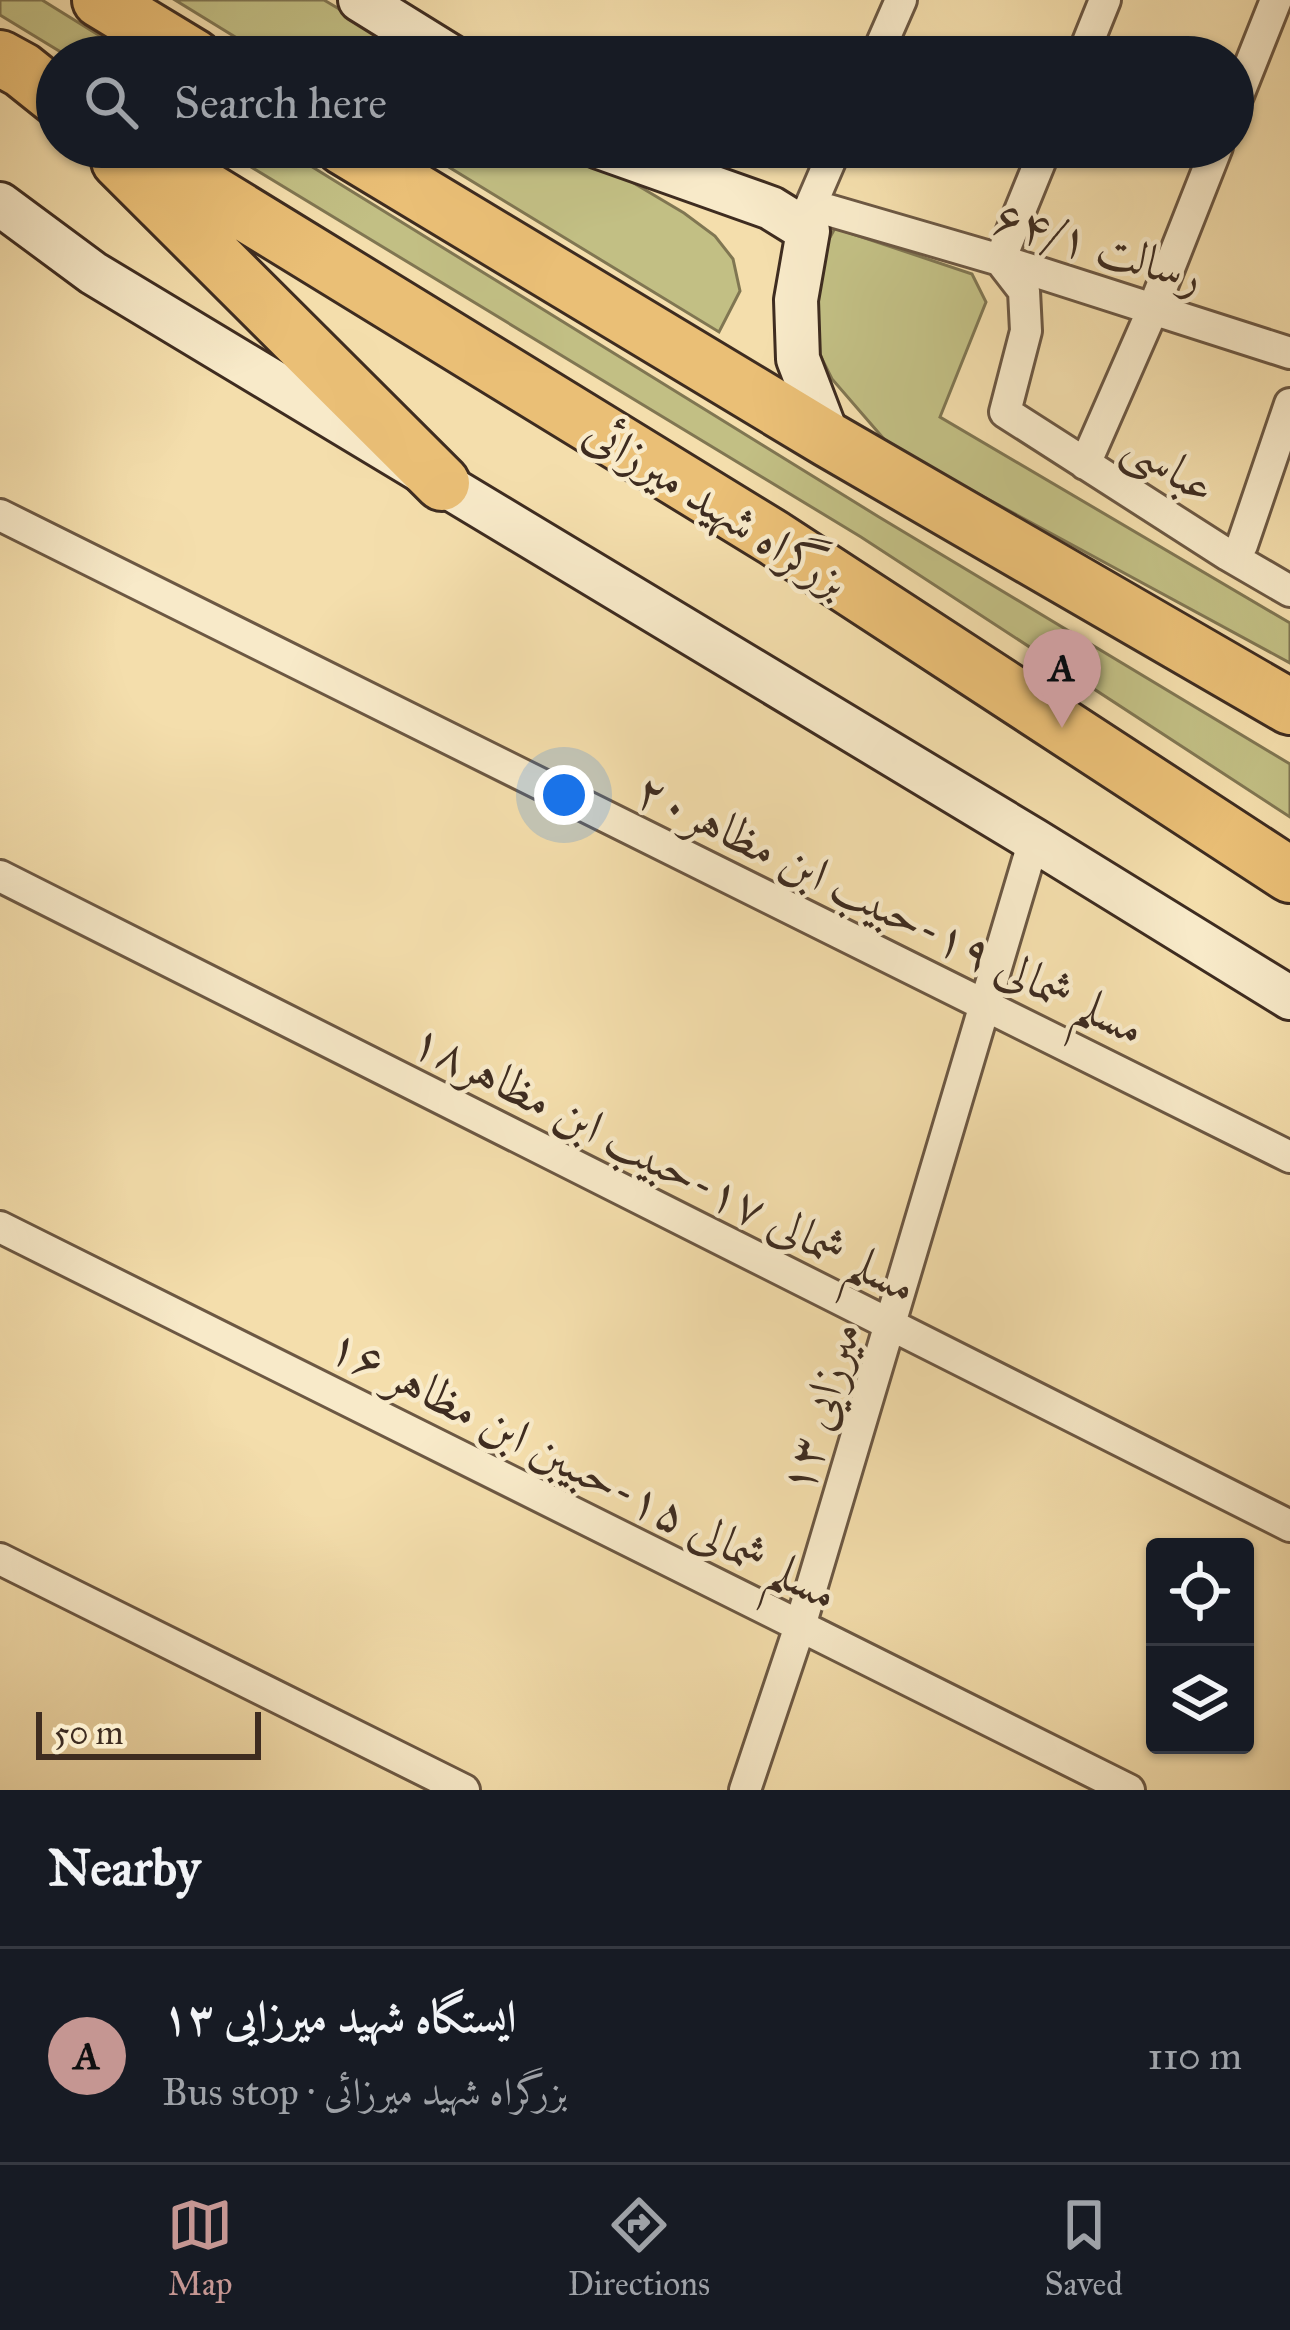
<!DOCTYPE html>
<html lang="en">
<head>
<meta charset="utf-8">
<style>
	:root { --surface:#171b24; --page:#242831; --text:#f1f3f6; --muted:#9ea1a6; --line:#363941; --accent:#c59692 }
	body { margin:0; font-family:"IM FELL Great Primer",Amiri,serif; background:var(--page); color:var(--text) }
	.controls { position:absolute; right:36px; bottom:36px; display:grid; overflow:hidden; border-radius:12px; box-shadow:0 3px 9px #0004 }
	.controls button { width:108px; height:108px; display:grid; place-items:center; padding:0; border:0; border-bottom:3px solid var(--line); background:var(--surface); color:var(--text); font:60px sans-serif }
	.scale { position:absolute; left:36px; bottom:30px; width:225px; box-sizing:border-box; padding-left:12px; border:6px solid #3e2c20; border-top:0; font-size:33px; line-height:42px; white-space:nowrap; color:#3e2c20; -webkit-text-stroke:9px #f8eac9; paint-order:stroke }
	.you { position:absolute; left:564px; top:795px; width:42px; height:42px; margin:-30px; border:9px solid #fff; border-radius:50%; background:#1a73e8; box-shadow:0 0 0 18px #1a73e833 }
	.badge { display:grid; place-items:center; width:78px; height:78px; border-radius:50%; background:var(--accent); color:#111; font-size:39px; font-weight:700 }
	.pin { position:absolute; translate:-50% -99px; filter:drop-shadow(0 3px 6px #0008) }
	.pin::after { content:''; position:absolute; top:63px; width:42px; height:36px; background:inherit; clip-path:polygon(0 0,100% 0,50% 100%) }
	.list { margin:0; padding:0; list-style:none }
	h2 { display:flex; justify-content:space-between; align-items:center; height:156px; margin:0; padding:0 48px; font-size:51px }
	h2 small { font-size:39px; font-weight:400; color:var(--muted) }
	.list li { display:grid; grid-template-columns:78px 1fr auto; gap:36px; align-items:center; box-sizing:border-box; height:216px; padding:0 48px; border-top:3px solid var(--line) }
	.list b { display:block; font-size:45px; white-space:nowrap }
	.list p { margin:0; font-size:39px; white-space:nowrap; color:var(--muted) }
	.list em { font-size:39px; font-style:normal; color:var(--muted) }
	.icon { flex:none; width:66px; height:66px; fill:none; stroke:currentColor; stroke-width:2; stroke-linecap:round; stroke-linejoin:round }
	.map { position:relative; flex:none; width:1290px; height:1790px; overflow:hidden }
	.search { position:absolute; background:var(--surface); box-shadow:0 3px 9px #0004; left:36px; right:36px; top:36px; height:132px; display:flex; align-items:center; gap:30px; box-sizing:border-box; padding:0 42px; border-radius:66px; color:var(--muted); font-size:45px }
	.sheet { height:372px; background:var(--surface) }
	nav { display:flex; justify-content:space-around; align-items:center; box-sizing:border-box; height:168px; border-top:3px solid var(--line); background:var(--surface); font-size:33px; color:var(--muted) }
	nav a { display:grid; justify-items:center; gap:6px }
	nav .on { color:var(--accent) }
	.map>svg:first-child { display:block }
	.green { fill:#c2bf84; stroke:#807652; stroke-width:3 }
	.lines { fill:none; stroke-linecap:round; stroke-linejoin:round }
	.street-casing { stroke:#6c5843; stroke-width:36 }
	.secondary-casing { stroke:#3e2c20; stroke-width:48 }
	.highway-casing { stroke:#3e2c20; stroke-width:60 }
	.street { stroke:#f8eac9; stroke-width:30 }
	.secondary { stroke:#f8eac9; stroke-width:42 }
	.highway { stroke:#eabf76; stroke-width:54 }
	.labels { text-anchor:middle; stroke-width:9; stroke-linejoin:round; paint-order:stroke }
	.street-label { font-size:48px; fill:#3e2c20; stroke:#f8eac9 }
</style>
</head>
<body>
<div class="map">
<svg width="1290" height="1790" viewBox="0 0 1290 1790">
	<rect width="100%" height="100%" fill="#f4deac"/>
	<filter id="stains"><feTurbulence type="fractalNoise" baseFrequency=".00167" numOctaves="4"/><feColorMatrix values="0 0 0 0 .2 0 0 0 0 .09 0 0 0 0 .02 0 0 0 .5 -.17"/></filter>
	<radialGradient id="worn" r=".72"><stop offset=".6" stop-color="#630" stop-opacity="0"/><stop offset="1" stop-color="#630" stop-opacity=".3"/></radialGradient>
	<path class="green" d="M0,0H42L134,57H69L0,15Z
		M175,0H324L420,57H268Z
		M218,147H280L879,517L1290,764V817L861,537Z
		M416,147H573L684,213L715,236L733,259L740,291L719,332Z
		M835,228L972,274L986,302L940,417L1290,623V663L890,446L832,379L819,353L812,271Z"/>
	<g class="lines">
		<defs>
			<path id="street" d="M876,57L901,0
				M1082,57L1105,0
				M1233,108L1276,0
				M1046,147L1000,260L1024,291L1026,331L1005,412L1228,555L1290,591
				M811,205L1000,260L1290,353
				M809,225L811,205L836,147
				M1085,464L1153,309L1217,147
				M0,515L1290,1157
				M1242,545L1290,404
				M0,876L1290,1526
				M0,1227L1129,1790
				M0,1559L464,1790
				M745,1790L800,1626L1034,840"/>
			<path id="secondary" d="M360,0L452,57
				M599,147L771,208L808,231L796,300L798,359L829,440
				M0,204L93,273L1034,840L1290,998"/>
			<path id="highway" d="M100,0L194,57
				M0,58L22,70L57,98
				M137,147L774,538L1290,875
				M343,147L829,440L1290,707
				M119,161L442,483"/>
		</defs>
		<use href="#street" class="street-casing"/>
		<use href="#secondary" class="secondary-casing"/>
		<use href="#highway" class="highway-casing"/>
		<use href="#street" class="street"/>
		<use href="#secondary" class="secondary"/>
		<use href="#highway" class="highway"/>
	</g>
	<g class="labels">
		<g class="street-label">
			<text transform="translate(1099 245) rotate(17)" y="17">رسالت ۶۴/۱</text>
			<text transform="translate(1171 465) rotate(33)" y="17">عباسی</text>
			<text transform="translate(717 505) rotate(32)" y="17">بزرگراه شهید میرزائی</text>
			<text transform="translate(891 908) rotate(26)" y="17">مسلم شمالی ۱۹-حبیب ابن مظاهر۲۰</text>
			<text transform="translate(665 1162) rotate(27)" y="17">مسلم شمالی ۱۷-حبیب ابن مظاهر۱۸</text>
			<text transform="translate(819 1407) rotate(-73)" y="17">میرزایی ۱۳</text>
			<text transform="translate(584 1468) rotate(27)" y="17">مسلم شمالی ۱۵-حبیبن ابن مظاهر ۱۶</text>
		</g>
	</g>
	<rect width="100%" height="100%" filter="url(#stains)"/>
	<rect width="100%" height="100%" fill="url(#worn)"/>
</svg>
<div class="controls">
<button><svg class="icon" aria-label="locate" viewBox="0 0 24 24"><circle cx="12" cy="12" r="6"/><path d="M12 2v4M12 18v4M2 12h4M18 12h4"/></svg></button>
<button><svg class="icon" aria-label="layers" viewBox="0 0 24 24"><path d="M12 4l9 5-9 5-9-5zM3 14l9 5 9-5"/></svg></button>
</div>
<div class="scale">50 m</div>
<div class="you"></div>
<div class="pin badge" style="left:1062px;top:728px">A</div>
<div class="search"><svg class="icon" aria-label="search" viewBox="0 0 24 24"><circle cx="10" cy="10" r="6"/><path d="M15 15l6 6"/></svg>Search here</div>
</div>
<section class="sheet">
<h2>Nearby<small></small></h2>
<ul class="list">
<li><span class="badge">A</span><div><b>ایستگاه شهید میرزایی ۱۳</b><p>Bus stop · بزرگراه شهید میرزائی</p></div><em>110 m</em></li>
</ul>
</section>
<nav>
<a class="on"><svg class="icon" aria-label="map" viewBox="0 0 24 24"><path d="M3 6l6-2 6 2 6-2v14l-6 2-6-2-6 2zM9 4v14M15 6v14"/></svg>Map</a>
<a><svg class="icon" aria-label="directions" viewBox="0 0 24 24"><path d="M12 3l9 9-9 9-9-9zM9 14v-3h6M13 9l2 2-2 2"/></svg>Directions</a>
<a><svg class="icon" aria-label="saved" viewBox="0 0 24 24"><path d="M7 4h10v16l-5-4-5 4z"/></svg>Saved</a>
</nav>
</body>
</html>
